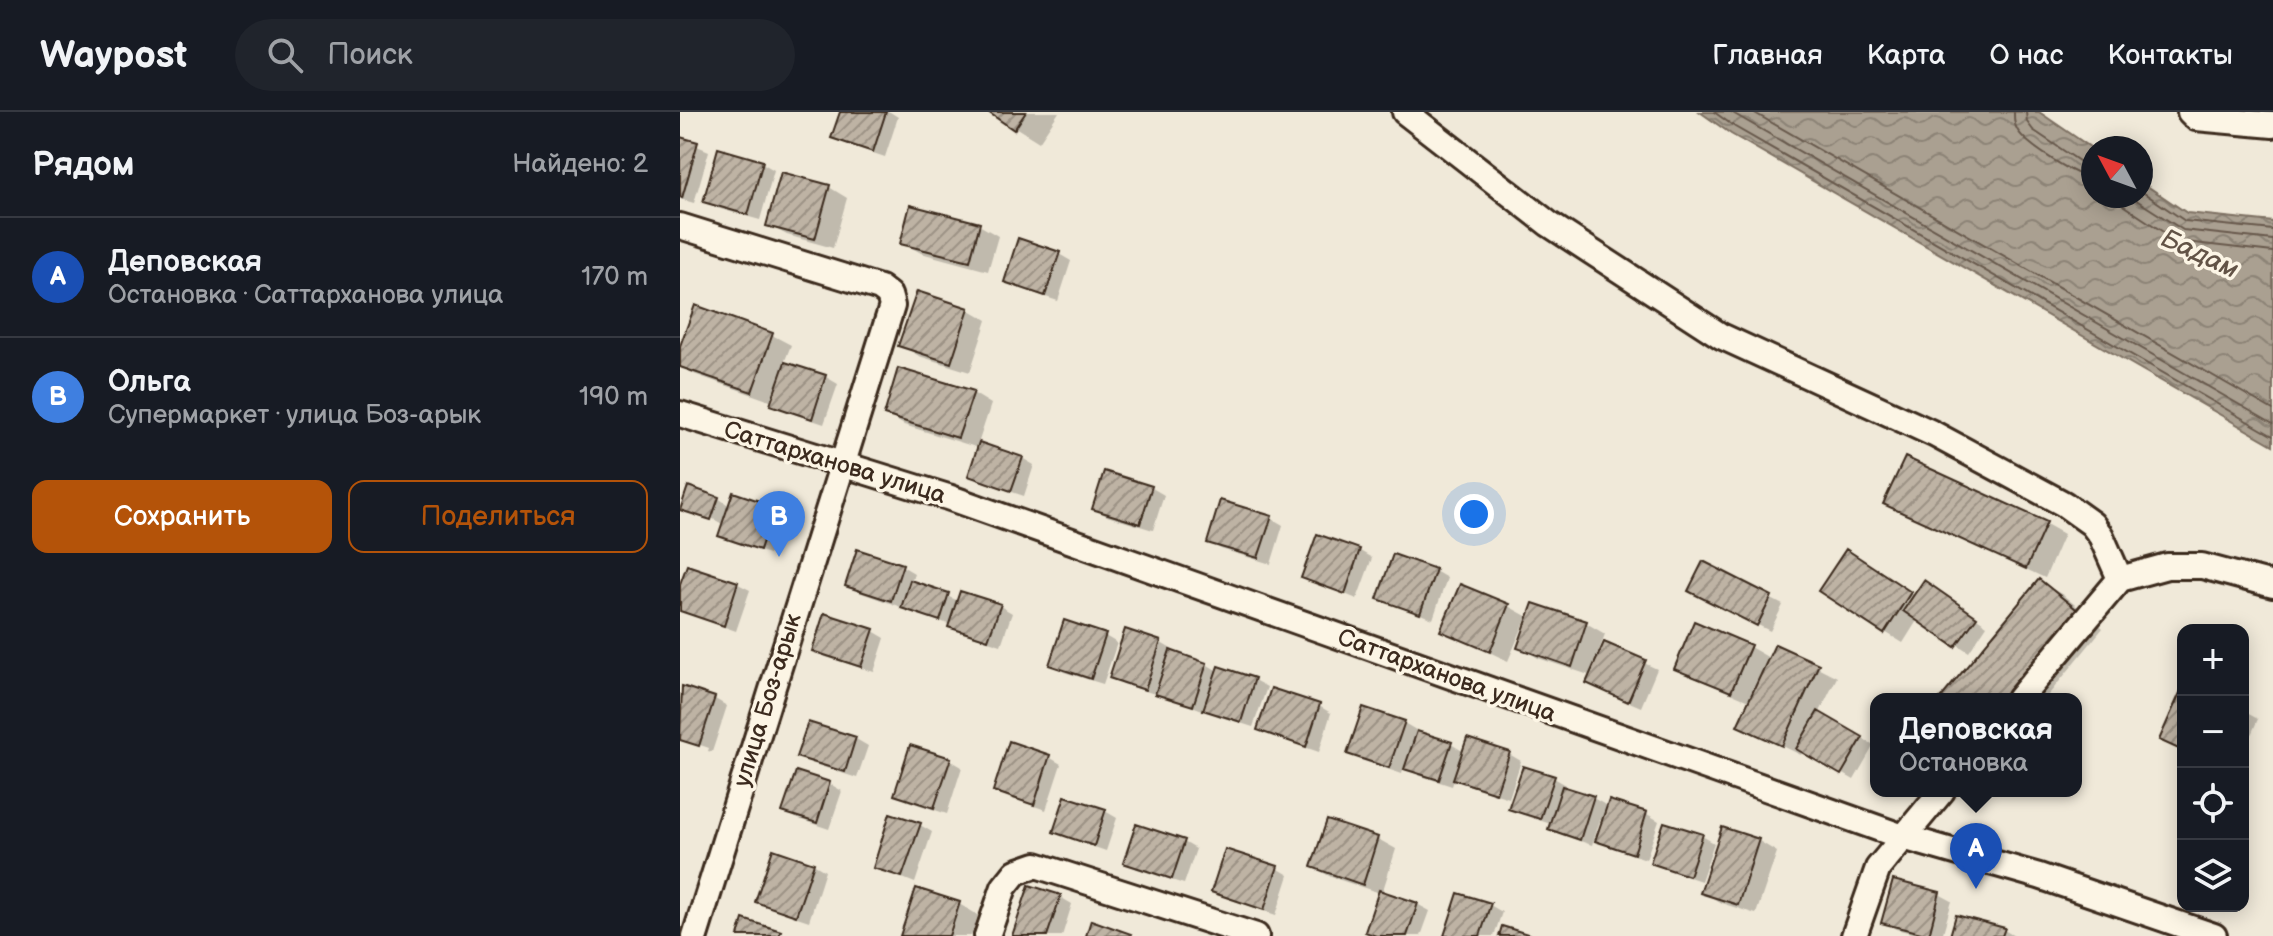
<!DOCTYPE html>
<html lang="ru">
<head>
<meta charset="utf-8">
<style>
	:root { --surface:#171b24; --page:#20242c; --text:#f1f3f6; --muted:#9ea1a6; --line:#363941; --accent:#b45309 }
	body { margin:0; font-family:"Balsamiq Sans",sans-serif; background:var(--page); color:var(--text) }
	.controls { position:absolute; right:24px; bottom:24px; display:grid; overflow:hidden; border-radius:16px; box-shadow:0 4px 20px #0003 }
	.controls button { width:72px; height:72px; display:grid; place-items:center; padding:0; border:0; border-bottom:2px solid var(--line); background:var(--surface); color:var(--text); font:40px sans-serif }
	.compass { position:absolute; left:1401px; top:24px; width:72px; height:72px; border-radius:50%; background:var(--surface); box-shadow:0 4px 20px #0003; rotate:311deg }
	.you { position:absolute; left:794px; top:402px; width:28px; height:28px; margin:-20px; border:6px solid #fff; border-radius:50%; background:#1a73e8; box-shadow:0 0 0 12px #1a73e833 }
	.badge { display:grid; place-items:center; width:52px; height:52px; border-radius:50%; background:var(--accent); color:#fff; font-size:26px; font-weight:700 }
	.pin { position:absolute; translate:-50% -66px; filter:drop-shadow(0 2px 4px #0008) }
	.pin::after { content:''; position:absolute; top:42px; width:28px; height:24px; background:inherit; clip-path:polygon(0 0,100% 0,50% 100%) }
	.popup { position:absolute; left:1190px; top:581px; width:212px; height:104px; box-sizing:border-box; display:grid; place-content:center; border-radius:16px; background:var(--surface); filter:drop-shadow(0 2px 6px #0005); font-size:26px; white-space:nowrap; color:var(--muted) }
	.popup b { font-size:30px; color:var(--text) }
	.popup::after { content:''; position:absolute; left:50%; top:100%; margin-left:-16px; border:16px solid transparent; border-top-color:var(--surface) }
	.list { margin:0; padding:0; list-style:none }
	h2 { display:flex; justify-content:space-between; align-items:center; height:104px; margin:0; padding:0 32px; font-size:34px }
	h2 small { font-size:26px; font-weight:400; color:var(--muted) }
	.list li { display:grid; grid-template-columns:52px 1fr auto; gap:24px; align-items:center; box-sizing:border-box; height:120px; padding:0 32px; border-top:2px solid var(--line) }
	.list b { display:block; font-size:30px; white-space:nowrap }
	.list p { margin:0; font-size:26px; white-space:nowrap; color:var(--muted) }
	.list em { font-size:26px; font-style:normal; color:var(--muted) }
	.actions { display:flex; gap:16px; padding:24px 32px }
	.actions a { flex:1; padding:18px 0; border:2px solid var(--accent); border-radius:16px; text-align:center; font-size:28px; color:var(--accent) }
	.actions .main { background:var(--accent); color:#fff }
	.icon { flex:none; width:44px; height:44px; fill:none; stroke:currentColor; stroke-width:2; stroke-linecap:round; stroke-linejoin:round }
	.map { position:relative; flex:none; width:1593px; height:824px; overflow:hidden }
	header { display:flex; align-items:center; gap:48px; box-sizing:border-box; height:112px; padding:0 40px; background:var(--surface); border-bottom:2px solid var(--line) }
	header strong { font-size:38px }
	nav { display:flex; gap:44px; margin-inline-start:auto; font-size:28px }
	.search { width:560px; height:72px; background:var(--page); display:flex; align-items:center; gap:20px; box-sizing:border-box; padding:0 28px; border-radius:44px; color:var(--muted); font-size:30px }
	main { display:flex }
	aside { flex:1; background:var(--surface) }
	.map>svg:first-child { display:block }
	.water { fill:url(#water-waves); stroke:#7e7163; stroke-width:2 }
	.shadow { fill:#0003 }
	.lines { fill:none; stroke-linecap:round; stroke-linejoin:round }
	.shore { stroke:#67594c; stroke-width:2 }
	.building { fill:url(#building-hatch); stroke:#3b2a1e; stroke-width:2 }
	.minor-casing { stroke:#3b2a1e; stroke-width:30 }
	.minor { stroke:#fcf5e5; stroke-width:24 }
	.labels { text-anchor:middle; stroke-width:7; stroke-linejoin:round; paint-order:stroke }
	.street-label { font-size:24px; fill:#3b2a1e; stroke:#fcf5e5 }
	.water-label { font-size:26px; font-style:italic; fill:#625346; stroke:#fcf5e5 }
</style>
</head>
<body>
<header>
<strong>Waypost</strong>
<div class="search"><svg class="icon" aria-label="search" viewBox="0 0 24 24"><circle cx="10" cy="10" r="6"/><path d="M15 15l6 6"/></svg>Поиск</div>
<nav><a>Главная</a><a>Карта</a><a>О нас</a><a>Контакты</a></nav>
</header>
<main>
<aside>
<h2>Рядом<small>Найдено: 2</small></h2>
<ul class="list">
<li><span class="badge" style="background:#1a4fb4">A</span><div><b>Деповская</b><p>Остановка · Саттарханова улица</p></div><em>170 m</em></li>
<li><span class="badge" style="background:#3f7fe0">B</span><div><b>Ольга</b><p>Супермаркет · улица Боз-арык</p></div><em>190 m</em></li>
</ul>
<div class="actions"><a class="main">Сохранить</a><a>Поделиться</a></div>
</aside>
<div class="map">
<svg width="1593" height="824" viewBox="0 0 1593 824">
	<defs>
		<pattern id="water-waves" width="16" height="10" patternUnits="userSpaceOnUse" patternTransform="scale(2)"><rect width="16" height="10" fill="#aaa091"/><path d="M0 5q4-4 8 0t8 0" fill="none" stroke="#8c8376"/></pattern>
		<pattern id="building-hatch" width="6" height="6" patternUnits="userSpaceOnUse" patternTransform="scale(2)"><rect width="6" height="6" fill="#beb3a4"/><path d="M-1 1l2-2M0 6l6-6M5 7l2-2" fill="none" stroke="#9c9285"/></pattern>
	</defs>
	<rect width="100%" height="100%" fill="#f0e9d9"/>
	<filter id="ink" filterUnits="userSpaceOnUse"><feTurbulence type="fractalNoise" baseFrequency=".0125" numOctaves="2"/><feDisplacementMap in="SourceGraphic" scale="16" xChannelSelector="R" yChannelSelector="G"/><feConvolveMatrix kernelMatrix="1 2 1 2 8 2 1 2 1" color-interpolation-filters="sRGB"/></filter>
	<g filter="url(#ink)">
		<path class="water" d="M1020,0H1359L1413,37V84H1461V70L1507,101L1593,110V333L1051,22Z"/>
		<path class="shadow" d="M162,0H210L218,5L205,45L166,32L154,26Z
			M311,0H379L359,30Z
			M0,27L29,39L14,91L0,87Z
			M82,51L94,58L80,108L37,96L25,89Z
			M149,75L167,86L153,136L107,123L88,113Z
			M299,113L318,124L308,159L241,141L223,131Z
			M379,142L391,149L378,189L338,176L326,169Z
			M288,197L307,208L290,260L239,244L221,233Z
			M92,223L111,233L104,251L146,265L158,272L144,312L105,299L93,290L14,262L0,254V240Z
			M293,281L311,292L298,332L342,346L354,353L344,384L302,370L290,363L299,336L224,313L206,302Z
			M426,362L472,376L484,383L473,418L427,404L415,397Z
			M54,383L94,396L106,402L92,443L53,430L41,423L44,413L23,401L21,404L27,408L2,397L38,386L50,394Z
			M1224,401L1366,412L1384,422L1365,466Z
			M591,406L603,413L591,452L541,437L529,430Z
			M638,424L680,439L692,446L677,487L623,465Z
			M1185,450L1236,484L1256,478L1307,513L1289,540L1238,507L1223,531L1205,520Z
			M1024,452L1103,493L1090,519L1022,485Z
			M222,454L234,461L231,470L279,489L320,494L332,501L321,533L283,521L271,513L179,480L167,473Z
			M8,455L58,472L70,478L56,519L0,499V479Z
			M755,459L767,466L753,507L699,486Z
			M1360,470L1383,483L1423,516L1365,587H1263Z
			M781,475L828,494L850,506L854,493L906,511L925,522L918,541L921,542L925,533L977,557L961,595L921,578L912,564L858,546L840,535L849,508L846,507L828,549L763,518Z
			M193,519L205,526L194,560L146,545L134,538Z
			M446,519L481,531L493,538L492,541L526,552L538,559L539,557L574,568L587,575L573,615L538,604L526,597L525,599L478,581V583L443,572L431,565Z
			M425,524L437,531L423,572L384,560L372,553Z
			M1096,534L1157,565L1139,602L1194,633L1174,668L1123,638L1121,643L1060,613L1071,590L1015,566L996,556L1070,535L1091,547Z
			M3,577L35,587L47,594L32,640L28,639L29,636L0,626V586Z
			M639,594L651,601L639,640L592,624L579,617Z
			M1563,599L1578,607L1563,641Z
			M724,611L736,618V620L771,632L784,640L829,642L841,649L829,686L788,673L775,665L772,674L738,663L724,655L722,662L681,648L669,641Z
			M129,612L176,627L188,634L177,666L131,651L118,644Z
			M369,645L381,652L366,698L327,685L315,678Z
			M270,648L282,655L267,702L228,689L216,682Z
			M117,661L150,672L162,679L149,717L116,706L104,699Z
			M874,666L886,673L885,677L913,686L929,695L930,690L967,702L979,709L966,747L930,735L918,728L924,710L920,708L912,733L882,723L870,716L871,712L843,703L831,696Z
			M425,699L437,706L426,739L388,726L375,719Z
			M648,710L698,727L716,737L702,781L737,792L750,799L741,824H695L687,820L700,781L651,765L633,755Z
			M240,713L252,720L235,771L195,755Z
			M1043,718L1079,729L1097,740L1076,802L1041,791L1023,780Z
			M1022,724L1034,731L1021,769L985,757L973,750Z
			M504,730L516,737L504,772L457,757L445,750Z
			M133,752L145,759L129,809L90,796L78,789Z
			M597,756L609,763L596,803L546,786L533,779Z
			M237,779L279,792L298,803L291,824H222Z
			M1259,782L1272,789L1262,824H1243L1216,817L1204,810Z
			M380,785L392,792L382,824H334Z
			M810,793L822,800L814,824H766Z
			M1324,818L1334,824H1272Z"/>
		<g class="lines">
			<path class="shore" d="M1034,0L1055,15L1593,324
				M1051,0L1593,312
				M1073,0L1593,298
				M1334,0C1334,7 1334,13 1338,19C1347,33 1396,65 1413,66
				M1346,0L1347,10L1353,18L1402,51L1413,54
				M1461,79L1505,109L1593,118
				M1435,84L1444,94L1497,129L1593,140
				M1450,84L1503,118L1593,128"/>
		</g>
		<path class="building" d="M160,0H206L193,40L151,26Z
			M308,0H346L334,18Z
			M0,25L18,30L2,86L0,85Z
			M38,36L83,49L68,103L23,90Z
			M101,60L150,73L135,127L86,114Z
			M230,93L300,111L290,149L220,132Z
			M338,126L380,140L365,184L324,170Z
			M237,179L289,196L271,251L218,234Z
			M15,193L93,221L72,280L0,255V234Z
			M105,250L146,263L132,307L90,293Z
			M218,256L294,279L278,326L204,303Z
			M299,330L343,345L331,379L288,364Z
			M1225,345L1367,410L1346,457L1203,392Z
			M424,359L472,374L460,412L412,397Z
			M8,374L39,385L31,408L0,398Z
			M53,380L94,394L80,438L38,424Z
			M540,388L592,404L578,446L527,431Z
			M637,422L680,437L665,482L621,466Z
			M177,437L223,452L211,489L165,474Z
			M1166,437L1231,480L1204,522L1138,479Z
			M713,442L756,457L740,502L697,487Z
			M1023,449L1092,484L1077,514L1008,479Z
			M7,453L58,470L44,514L0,499V472Z
			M1359,467L1401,501L1330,587H1260Z
			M230,468L269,481L260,509L221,496Z
			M1244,468L1297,505L1275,535L1223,499Z
			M780,472L829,492L810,540L760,519Z
			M280,479L321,492L308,528L268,515Z
			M853,491L907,509L892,555L837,536Z
			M144,501L194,517L181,555L132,539Z
			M384,508L426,522L411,567L369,553Z
			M1014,509L1071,533L1051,580L994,557Z
			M445,517L481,529L465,578L429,566Z
			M924,530L966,548L948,590L906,571Z
			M1095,532L1139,552L1102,634L1057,614Z
			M490,538L527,551L513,594L475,582Z
			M538,554L575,566L561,610L523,598Z
			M2,574L35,585L19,634L0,628Z
			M1503,574V639L1479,628Z
			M591,576L640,592L626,635L577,618Z
			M683,595L725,609L709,656L667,642Z
			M1138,599L1183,625L1161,663L1116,637Z
			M128,610L176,625L165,660L116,645Z
			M737,619L772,630L759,668L724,657Z
			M787,626L830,640L816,681L773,667Z
			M329,629L370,643L354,693L313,679Z
			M230,633L271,646L254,696L214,683Z
			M843,654L875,664L860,707L828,697Z
			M116,659L150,670L137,711L102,700Z
			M882,674L914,684L900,728L868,717Z
			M385,684L426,697L414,734L373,720Z
			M929,688L967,700L954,742L915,729Z
			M210,701L241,711L222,765L193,756Z
			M647,708L698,725L683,773L631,755Z
			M984,710L1023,722L1009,764L970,751Z
			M456,712L505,728L492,767L443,751Z
			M1042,715L1079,727L1058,793L1020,781Z
			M93,737L134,751L116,804L75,790Z
			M545,737L598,754L584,798L531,780Z
			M1213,768L1260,780L1249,823L1201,811Z
			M349,773L381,783L367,824H332Z
			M236,776L280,790L269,824H220Z
			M699,778L738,791L727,824H696L685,820Z
			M778,781L811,791L800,824H764Z
			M1276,803L1325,816L1322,824H1270Z
			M63,807L101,819L99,824H58Z
			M411,808L451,822L450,824H406Z
			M822,814L854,824H819Z"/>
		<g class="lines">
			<defs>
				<path id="minor" d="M725,0L869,112L1041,224L1254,322L1384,392L1412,412L1421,424L1440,467
					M1510,0L1516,6L1593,13
					M0,114L200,176L209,183L212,194L15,824
					M0,302L268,385L1223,725L1359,764L1534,824
					M1339,587L1440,467L1487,454H1522L1593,473
					M307,824L324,775L336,760L356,753L576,824
					M1174,824L1198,756L1262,679"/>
			</defs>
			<use href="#minor" class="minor-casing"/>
			<use href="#minor" class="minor"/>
		</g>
	</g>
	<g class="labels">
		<g class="street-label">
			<text transform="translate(155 350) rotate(17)" y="8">Саттарханова улица</text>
			<text transform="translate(767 563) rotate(20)" y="8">Саттарханова улица</text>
			<text transform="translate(87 588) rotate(-73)" y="8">улица Боз-арык</text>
		</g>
		<g class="water-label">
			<text transform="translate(1520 141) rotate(25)" y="9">Бадам</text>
		</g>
	</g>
</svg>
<div class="controls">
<button>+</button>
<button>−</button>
<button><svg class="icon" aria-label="locate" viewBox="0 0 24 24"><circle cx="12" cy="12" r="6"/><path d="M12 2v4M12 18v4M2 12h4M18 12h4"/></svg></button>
<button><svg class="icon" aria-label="layers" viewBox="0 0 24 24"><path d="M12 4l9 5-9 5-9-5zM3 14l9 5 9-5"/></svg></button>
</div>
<svg class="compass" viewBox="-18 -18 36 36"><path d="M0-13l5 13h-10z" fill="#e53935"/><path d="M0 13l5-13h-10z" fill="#9ea1a6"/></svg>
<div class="you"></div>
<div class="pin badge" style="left:1296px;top:777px;background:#1a4fb4">A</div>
<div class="popup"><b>Деповская</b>Остановка</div>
<div class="pin badge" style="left:99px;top:445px;background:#3f7fe0">B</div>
</div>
</main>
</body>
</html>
